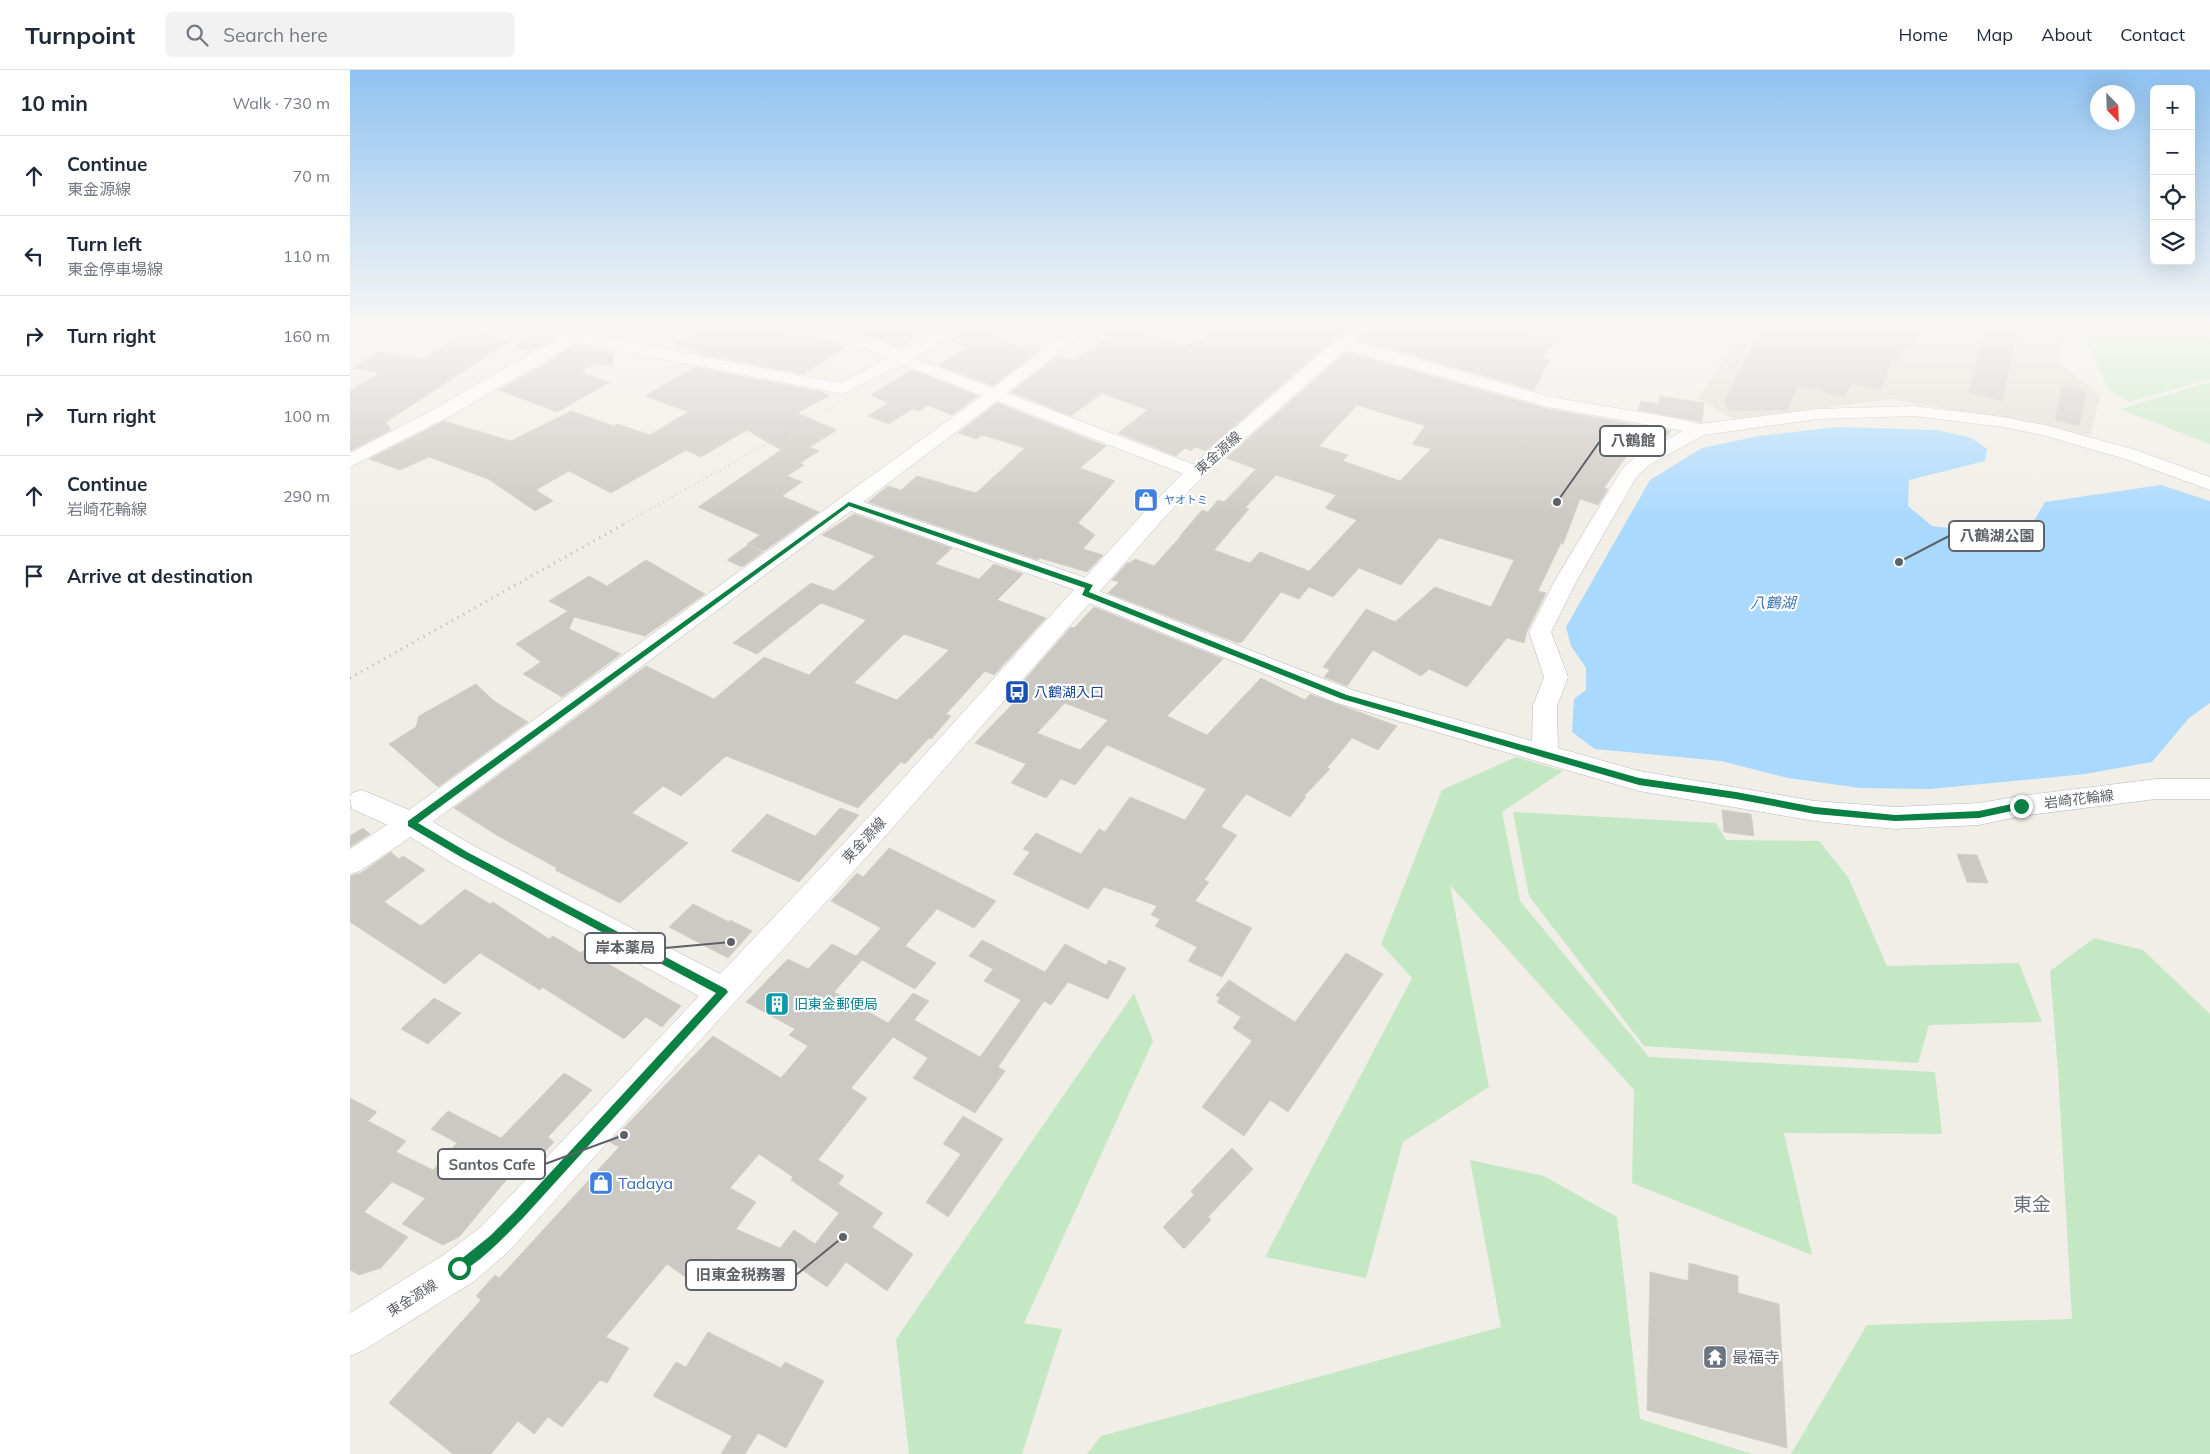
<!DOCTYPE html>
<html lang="en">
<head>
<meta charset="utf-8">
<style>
	:root { --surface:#fff; --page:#f2f2f3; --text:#1f2937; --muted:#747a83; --line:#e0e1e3 }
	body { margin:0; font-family:Mulish,"Noto Sans JP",sans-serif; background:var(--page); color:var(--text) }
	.controls { position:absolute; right:15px; top:15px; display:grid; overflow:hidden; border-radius:8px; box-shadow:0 5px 20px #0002 }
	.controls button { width:45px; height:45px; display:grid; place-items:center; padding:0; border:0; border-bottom:1px solid var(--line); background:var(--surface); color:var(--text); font:25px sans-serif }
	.compass { position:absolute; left:1740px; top:15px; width:45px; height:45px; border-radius:50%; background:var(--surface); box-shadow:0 5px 20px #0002; rotate:157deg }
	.stop { position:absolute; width:15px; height:15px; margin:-11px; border:4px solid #0b8043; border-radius:50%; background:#fff }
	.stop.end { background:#0b8043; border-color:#fff; box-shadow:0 1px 5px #0008 }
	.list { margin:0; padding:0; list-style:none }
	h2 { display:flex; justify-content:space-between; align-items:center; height:65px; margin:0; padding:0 20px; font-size:21px }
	h2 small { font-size:16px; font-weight:400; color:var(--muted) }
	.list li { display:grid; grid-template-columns:32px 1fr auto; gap:15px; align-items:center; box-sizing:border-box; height:80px; padding:0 20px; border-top:1px solid var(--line) }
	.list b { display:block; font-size:19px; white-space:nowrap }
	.list p { margin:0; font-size:16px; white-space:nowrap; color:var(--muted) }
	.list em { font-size:16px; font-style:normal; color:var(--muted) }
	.icon { flex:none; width:28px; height:28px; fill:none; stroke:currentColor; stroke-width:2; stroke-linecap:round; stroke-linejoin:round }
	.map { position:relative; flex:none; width:1860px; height:1384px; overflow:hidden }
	header { display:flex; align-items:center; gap:30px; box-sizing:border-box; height:70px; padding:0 25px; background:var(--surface); border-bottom:1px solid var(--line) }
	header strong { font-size:24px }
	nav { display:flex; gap:28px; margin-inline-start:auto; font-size:18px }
	.search { width:350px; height:45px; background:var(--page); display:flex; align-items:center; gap:12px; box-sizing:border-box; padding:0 18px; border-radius:8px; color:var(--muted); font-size:19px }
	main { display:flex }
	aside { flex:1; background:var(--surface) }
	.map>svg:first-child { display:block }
	.education { fill:#e1ddd5 }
	.green { fill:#c4e8c4 }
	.water { fill:#a9d9ff }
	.building { fill:#ccc9c4; stroke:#d5d0c5; fill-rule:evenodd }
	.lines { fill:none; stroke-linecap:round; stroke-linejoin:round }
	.street-casing { stroke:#b7b9bd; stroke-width:1 }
	.secondary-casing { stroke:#b8bbc0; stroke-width:1 }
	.street { fill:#fff; fill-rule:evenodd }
	.secondary { fill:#fff; fill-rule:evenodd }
	.rail-far1 { stroke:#b5b6b7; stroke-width:2.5; stroke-dasharray:0.5 4.5; stroke-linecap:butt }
	.rail { stroke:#b5b6b7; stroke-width:3; stroke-dasharray:1 5.5; stroke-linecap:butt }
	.route { fill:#0b8043 }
	.labels { text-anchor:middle; stroke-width:4.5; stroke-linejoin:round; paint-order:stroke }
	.far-shop-label { font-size:11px; fill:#366cbe; stroke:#fff; text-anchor:start }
	.street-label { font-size:14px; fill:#5e6267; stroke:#fff }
	.transit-label { font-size:14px; fill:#164399; stroke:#fff; text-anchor:start }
	.culture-label { font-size:14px; fill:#0d838f; stroke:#fff; text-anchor:start }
	.water-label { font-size:15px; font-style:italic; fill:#4379b3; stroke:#fff }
	.near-shop-label { font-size:16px; fill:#366cbe; stroke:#fff; text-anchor:start }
	.near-worship-label { font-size:16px; fill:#5b616d; stroke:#fff; text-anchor:start }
	.near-quarter-label { font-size:19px; fill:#6f7479; stroke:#fff }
	.leader { fill:none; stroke:#5e6267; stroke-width:2 }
	.callout-dot { fill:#5e6267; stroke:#fff; stroke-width:2 }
	.callout { fill:#fff; stroke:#5e6267; stroke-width:2 }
	.callout-label { font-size:15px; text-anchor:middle; font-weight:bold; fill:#5e6267 }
</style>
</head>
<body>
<header>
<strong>Turnpoint</strong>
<div class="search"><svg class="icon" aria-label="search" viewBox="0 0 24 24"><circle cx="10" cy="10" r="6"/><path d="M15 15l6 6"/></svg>Search here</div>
<nav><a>Home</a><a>Map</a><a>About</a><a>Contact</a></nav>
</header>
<main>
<aside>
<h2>10 min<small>Walk · 730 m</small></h2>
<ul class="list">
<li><svg class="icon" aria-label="ahead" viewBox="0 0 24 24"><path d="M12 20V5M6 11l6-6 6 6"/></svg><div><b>Continue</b><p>東金源線</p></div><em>70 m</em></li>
<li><svg class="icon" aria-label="left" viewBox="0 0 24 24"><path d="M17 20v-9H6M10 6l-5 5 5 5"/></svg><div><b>Turn left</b><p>東金停車場線</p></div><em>110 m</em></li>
<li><svg class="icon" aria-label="right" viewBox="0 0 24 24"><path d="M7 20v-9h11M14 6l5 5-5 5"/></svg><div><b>Turn right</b></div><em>160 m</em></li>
<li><svg class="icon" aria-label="right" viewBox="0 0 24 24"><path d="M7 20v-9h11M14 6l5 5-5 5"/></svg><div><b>Turn right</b></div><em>100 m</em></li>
<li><svg class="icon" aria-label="ahead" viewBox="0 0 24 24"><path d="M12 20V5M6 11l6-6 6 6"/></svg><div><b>Continue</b><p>岩崎花輪線</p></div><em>290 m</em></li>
<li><svg class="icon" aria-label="arrive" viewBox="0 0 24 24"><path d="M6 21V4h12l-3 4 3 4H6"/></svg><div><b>Arrive at destination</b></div></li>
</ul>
</aside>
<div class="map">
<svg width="1860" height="1384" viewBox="0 0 1860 1384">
	<rect width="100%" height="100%" fill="#f1eee7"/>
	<path class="education" d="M1342,256H1714L1708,293L1751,325L1740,365L1541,329L1386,350L1348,328L1385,273L1340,260Z"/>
	<path class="green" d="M1739,256H1860V309L1779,332L1758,319L1737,271Z
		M1860,312V374L1770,339Z
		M1166,687L1213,701L1152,742L1170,831L1299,987L1585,1002L1592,1064L1434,1063L1462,1185L1282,1113L1284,1020L1100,815L1139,1017L1053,1072L1016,1208L915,1187L1062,908L1031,874L1092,720Z
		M1163,742L1366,753L1376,770L1469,771L1498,807L1537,896L1669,893L1692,952L1579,955L1568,993L1294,976L1179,826Z
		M1744,868L1793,880L1860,944V1384H1441L1517,1255L1722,1249L1708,1001L1700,901Z
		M784,923L803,971L674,1253L712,1259L672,1384H559L546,1269Z
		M1120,1090L1194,1106L1267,1147L1290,1349L1402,1384H737L751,1366L1151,1257Z"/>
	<path class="water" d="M1487,357L1587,360L1622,368L1637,379L1635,391L1559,410L1558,436L1582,456L1607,459L1682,454L1695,432L1811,415L1860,431V633L1839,648L1802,692L1735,704L1580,719L1510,718L1438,708L1371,691L1245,679L1222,662L1224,629L1236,620V598L1221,576L1216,557L1300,410L1352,378L1408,366Z"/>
	<path class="building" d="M356,256H410L452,268L457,265L497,276L454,304L350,284L353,282L323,274Z
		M484,256H594L581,263L573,260L548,278L532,270Z
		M620,256H631L659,273L672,278L677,275L691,279L643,316L588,295L618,278L600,270L617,261Z
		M744,256H777L836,276L845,270L848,271L870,256H999L856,381L845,377L841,381L835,378L826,386L768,363L798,340L752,323L721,346L661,322L708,285L723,290L759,268L740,260Z
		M1024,256H1153L1205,268L1193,288L1200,289L1184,320L1009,270Z
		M1413,256H1568L1560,280L1553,278L1547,291L1542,290L1531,320L1501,313L1495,327L1447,315L1437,340L1379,341L1374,332Z
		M1636,256H1669L1652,331L1618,322Z
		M117,262L161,270L36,352L41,360L0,381V321L30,303L2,298L28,282L73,289Z
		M183,266L201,269L180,281L164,278Z
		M226,274L264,284L262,296L246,293L230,302L260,312L207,342L149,320L209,286H206Z
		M996,282L1198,339L1321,361L1317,366L1313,365L1307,373L1297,370L1289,382L1281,380L1254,418L1258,419L1248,435L1230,429L1213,474L1211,473L1188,521L1196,523L1177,561L1174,573L1157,568L1117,617L1079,599L1071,606L1023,580L997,616L974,607L980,600L973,597L1016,539L1045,552L1085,517L1141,537L1164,490L1089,468L1051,515L1009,498L983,527L959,517L949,529L931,522L892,572L888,573L758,523L769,512L762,510L777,493H780L785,489L804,496L831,466H830L852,440L858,442L868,430L874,432L906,399L876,388ZM1007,335L1075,356L1062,374L1081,379L1050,411L993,391L998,385L969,376ZM926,405L986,425L975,438L1007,450L959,501L910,482L900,493L864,480L899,439L895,438Z
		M345,297L471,322L479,326L447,343L487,360L460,377L469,381L450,393L454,395L437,406L452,412L432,426L469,442L414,481L397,474L410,465L348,437L431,380L397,360L351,387L336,380L261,423L219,401L186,420L203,431L185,441L138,409L79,387L50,400L19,389L94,351L161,371L221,341L264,356L267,354L300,365L338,342L295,326Z
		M562,300L628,326L602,345L578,335L570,341L562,339L539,354L518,346L538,333L521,325Z
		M1712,316L1736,322L1729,356L1705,350Z
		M1310,326L1354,333L1352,352L1288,340L1291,331L1309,334Z
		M647,333L756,376L730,398L765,411L728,453L745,465L733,479L753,485L737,502L690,488L688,490L518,432L538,416L551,420L567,406L626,423L675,378L632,365L627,369L608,363Z
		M504,444L602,478L585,494L629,509L644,494L673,504L647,530L696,548L644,605L635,601L596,644L601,646L581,669L579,668L555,694L551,692L508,738L376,686L331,726L313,716L282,743L338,773L270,833L205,800L207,798L148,766L104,738L296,596L364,629L414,587L459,605L516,550L471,533L407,584L383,573L461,513L484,521L525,486L472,465ZM554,564L599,580L547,630L504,613Z
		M398,475L413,482L392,497L377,490Z
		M296,490L355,524L295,566L224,547L219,559L271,584L212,627L173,604L191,592L166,574L218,541L199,531L239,506L257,516Z
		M744,537L873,589L817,646L857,665L911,608L955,630L960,624L1047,656L1028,680L1002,668L977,698L980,699L954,726L956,727L940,747L896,724L871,757L887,765L854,810L859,812L845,831L902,858L872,907L838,891L847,877L805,856L810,849L801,845L807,836L754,817L738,839L663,804L680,782L673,779L686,763L731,784L749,759L755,762L780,727L835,750L856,719L757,675L725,715L711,709L696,728L661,713L676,694L625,673L678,618L670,615L721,557L724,558ZM715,633L758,650L730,680L687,663Z
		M126,614L144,631L178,652L88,717L39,674L66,657L69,646Z
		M490,738L509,745L449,812L381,781L417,744L465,766Z
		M1372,740L1401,744L1404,766L1374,762Z
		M13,758L20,764L0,777V766Z
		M539,778L646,831L624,858L587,839L555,876L586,893L565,919L512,890L484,922L538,953L563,923L579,931L564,950L630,987L671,930L634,911L643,899L619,886L632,870L695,902L715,874L756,895L759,890L776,898L758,929L718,912L701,935L694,931L648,997L655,1001L625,1043L563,1008L578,988L543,967L501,1018L517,1028L468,1090L494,1106L488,1114L533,1143L522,1157L563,1184L537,1221L496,1192L477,1217L436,1189L422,1212L366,1188L345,1214L317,1194L256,1267L279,1278L257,1313L250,1310L212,1357L198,1347L184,1364L168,1351L141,1384H103L39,1333L131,1230L126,1226L145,1205L149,1208L269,1077L260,1072L363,966L431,1008L458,976L439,965L445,959L396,932L438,889L458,899L482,874L506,886L531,858L481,831L507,803L513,807ZM409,1084L443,1107L441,1110L489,1143L465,1174L444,1160L430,1178L386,1159L406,1132L380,1118Z
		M41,782L49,789L53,786L75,800L34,832L71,856L115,819L140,834L143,832L199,869L203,866L231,883L234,880L331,936L312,957L296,947L274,969L192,917L190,920L130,883L95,914L0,852V806L11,803Z
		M1607,784L1627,785L1638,813L1617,812Z
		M343,834L379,852L380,850L402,861L378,888L319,857Z
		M996,883L1033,904L938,1042L920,1030L894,1066L852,1037L902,971L883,958L891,947L867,932L870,928L866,925L879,910L945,952Z
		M84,928L111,943L78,974L51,959Z
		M214,1003L242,1020L198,1067L204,1072L176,1102L167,1097L109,1167L93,1175L52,1154L75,1128L42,1112L14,1142L58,1167L31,1198L9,1205L0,1200V1028L27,1042L18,1051L56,1071L46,1082L83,1100L107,1073L81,1059L98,1041L151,1068Z
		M613,1046L653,1069L598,1147L576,1132L611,1084L593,1074Z
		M882,1078L903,1099L858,1147L861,1150L834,1179L813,1157L844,1125L841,1121Z
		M1339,1193L1388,1206V1223L1429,1234L1437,1378L1297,1340L1300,1202L1338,1211Z
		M358,1262L431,1298L435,1292L474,1311L436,1378L408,1363L395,1384H371L382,1366L303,1326L326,1292L336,1297Z"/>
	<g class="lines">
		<defs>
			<path id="street" d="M160,256H193L491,313L538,288C506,273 474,268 440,259L438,256H476L531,272L550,281L598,256H618L616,259L564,288L643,318L724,256H742L657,323L853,398L856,402L853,406H839L647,331L513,432L748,512L751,517L749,521L1002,620L1182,671L1183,636L1194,607L1179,562L1204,512L1272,399L1285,387L1333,361L1198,337L986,277L984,273L986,269H998L1200,327L1326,348L1350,354L1468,339L1564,336L1653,347L1695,355L1786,380L1860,407V420L1772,388L1692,365L1653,357L1564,346L1468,349L1354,365L1299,395L1287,406L1226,512L1201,562L1218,607L1207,636L1208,678L1289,701L1465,731L1545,737L1629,733L1671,726L1806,709H1860V729H1806L1671,746L1629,755L1545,759L1465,751L1289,721L987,633L726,528L723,523L725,520L501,441L70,761L10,801L0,804V779L52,745L632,326L551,294L493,324L168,261Z"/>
			<path id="secondary" d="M228,256H250L247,260L102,345L0,397V383L88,337Z
				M1002,256H1022L853,406L814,448L532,770L157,1183L123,1212L14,1280L0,1286V1243L95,1184L131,1157L349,926L104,794L51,761L2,739L0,727L2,723L12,720L71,745L124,776L370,904L512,754L798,438L839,398Z"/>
		</defs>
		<use href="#street" class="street-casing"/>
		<use href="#secondary" class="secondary-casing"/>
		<use href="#street" class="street"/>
		<use href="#secondary" class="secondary"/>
		<path class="rail-far1" d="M274,454L626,256"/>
		<path class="rail" d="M0,608L276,453"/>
	</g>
	<linearGradient id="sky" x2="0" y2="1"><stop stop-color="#8fc3f1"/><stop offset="0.57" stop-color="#f9f7f4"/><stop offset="1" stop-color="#f9f7f4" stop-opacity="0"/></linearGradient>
	<rect width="1860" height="450" fill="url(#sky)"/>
	<path class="route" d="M499,432L743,515L739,522L997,625L1289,708L1386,722L1465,737L1545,745L1629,741L1671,732L1675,736L1671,739L1629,748L1545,751L1465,744L1386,729L1289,715L992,629L732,525L735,518L499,436L68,753L117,782L376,919L378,922L173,1148C163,1158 117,1207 105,1202V1194L140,1166L165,1141L366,923L111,787L58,756V751Z"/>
	<defs>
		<symbol id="shop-square" viewBox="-11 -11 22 22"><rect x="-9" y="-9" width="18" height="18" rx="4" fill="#3f7fe0" stroke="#fff"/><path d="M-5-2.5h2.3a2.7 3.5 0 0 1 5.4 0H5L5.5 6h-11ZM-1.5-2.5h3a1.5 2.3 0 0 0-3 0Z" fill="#fff"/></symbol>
		<symbol id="bus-square" viewBox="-11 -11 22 22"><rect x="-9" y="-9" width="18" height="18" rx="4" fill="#1a4fb4" stroke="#fff"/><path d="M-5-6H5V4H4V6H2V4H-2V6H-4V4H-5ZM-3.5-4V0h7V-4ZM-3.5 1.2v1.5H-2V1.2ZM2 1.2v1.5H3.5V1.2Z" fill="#fff"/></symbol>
		<symbol id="building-square" viewBox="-11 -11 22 22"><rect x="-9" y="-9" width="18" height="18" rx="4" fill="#0f9aa8" stroke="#fff"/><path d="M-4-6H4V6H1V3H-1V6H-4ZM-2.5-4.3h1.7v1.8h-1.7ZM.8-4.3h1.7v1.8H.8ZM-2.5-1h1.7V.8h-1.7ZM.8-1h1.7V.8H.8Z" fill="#fff"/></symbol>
		<symbol id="temple-square" viewBox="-11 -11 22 22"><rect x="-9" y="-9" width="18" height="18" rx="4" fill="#6b7280" stroke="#fff"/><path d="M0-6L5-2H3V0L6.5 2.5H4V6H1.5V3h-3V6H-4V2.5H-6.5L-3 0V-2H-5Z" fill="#fff"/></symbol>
	</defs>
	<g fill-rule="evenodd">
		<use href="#shop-square" x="782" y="416" width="28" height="28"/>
		<use href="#bus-square" x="653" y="608" width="28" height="28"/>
		<use href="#building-square" x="413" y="920" width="28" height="28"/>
		<use href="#shop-square" x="237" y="1099" width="28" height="28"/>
		<use href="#temple-square" x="1351" y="1273" width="28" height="28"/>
	</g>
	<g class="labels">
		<g class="far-shop-label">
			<text x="814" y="434">ヤオトミ</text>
		</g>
		<g class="street-label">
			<text transform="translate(868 383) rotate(-42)" y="5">東金源線</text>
			<text transform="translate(1729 729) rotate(-7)" y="5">岩崎花輪線</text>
			<text transform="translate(514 770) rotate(-47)" y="5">東金源線</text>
			<text transform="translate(62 1228) rotate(-32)" y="5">東金源線</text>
		</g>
		<g class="transit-label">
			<text x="684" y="627">八鶴湖入口</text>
		</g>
		<g class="culture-label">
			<text x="444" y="939">旧東金郵便局</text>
		</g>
		<g class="water-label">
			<text x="1423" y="538">八鶴湖</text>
		</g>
		<g class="near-shop-label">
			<text x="268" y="1119">Tadaya</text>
		</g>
		<g class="near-worship-label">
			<text x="1382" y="1293">最福寺</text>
		</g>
		<g class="near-quarter-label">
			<text x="1682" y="1141">東金</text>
		</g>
	</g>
	<path class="leader" d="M1207 432L1250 371M1549 492L1599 466M381 872L315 878M274 1065L195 1094M493 1167L446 1205"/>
	<g class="callout-dot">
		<circle cx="1207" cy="432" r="5"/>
		<circle cx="1549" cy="492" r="5"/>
		<circle cx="381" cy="872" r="5"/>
		<circle cx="274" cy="1065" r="5"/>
		<circle cx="493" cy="1167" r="5"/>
	</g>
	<g class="callout">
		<rect x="1250" y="356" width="65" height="30" rx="5"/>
		<rect x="1599" y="451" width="95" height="30" rx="5"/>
		<rect x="235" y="863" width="80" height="30" rx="5"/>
		<rect x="88" y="1079" width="107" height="30" rx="5"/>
		<rect x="336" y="1190" width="110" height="30" rx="5"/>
	</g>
	<g class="callout-label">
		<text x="1283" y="376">八鶴館</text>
		<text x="1647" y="471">八鶴湖公園</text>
		<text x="275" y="883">岸本薬局</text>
		<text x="142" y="1100">Santos Cafe</text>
		<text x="391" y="1210">旧東金税務署</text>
	</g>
</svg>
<div class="controls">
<button>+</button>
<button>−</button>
<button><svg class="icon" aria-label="locate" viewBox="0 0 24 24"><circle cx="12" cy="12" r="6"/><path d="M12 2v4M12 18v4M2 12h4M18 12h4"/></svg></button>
<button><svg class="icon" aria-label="layers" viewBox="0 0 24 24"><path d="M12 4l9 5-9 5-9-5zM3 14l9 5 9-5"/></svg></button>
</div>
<svg class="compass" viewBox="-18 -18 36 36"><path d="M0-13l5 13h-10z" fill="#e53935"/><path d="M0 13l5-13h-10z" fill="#747a83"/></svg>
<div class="stop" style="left:109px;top:1198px"></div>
<div class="stop end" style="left:1671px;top:736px"></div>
</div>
</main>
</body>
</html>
